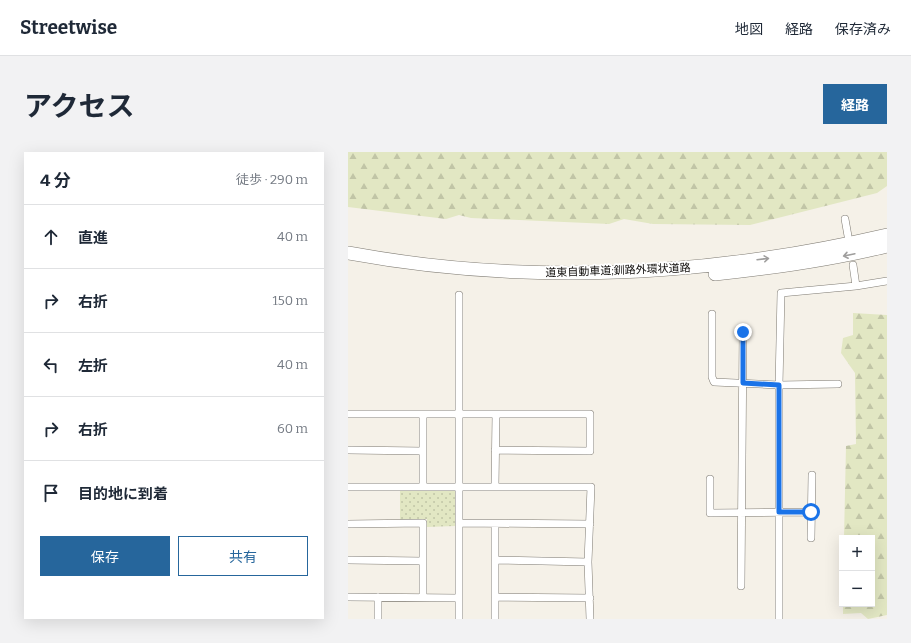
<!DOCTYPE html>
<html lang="ja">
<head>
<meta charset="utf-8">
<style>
	:root { --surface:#fff; --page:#f2f2f3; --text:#1f2937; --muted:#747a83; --line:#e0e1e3; --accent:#26669c }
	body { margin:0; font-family:Bitter,"Noto Sans JP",serif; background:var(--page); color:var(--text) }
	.controls { position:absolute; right:12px; bottom:12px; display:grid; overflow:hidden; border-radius:0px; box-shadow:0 4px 16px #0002 }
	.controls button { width:36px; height:36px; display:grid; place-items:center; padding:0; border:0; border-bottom:1px solid var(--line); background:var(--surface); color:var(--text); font:20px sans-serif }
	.stop { position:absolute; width:12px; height:12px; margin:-9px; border:3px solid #1a73e8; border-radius:50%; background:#fff }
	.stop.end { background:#1a73e8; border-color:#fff; box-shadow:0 1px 4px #0008 }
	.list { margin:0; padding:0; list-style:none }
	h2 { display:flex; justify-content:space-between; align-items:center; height:52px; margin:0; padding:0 16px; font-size:17px }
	h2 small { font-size:13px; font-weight:400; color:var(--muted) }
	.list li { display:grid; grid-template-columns:26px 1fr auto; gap:12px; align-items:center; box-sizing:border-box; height:64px; padding:0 16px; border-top:1px solid var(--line) }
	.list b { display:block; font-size:15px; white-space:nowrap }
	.list em { font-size:13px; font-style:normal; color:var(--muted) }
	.actions { display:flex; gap:8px; padding:12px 16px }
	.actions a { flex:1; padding:9px 0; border:1px solid var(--accent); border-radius:0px; text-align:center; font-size:14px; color:var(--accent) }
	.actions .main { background:var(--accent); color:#fff }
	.icon { flex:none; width:22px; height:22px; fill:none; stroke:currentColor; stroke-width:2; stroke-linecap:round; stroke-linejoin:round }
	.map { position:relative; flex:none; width:539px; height:467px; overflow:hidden; border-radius:0px }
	header { display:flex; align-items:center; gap:24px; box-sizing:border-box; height:56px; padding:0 20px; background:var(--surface); border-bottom:1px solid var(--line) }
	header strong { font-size:19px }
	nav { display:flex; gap:22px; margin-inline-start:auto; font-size:14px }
	.intro { display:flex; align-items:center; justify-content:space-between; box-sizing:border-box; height:96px; padding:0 24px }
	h1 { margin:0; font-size:28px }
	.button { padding:10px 18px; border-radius:0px; background:var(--accent); color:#fff; font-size:14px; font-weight:700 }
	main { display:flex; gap:24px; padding:0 24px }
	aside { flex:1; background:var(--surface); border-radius:0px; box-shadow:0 4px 16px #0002 }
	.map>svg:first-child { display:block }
	.forest { fill:url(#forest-firs) }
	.park { fill:url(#park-dots) }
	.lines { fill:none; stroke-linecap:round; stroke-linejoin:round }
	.street-casing { stroke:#7e7a72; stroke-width:8 }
	.highway-casing { stroke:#7e7a72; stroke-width:14 }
	.street { stroke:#fff; stroke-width:7 }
	.highway { stroke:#fff; stroke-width:13 }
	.oneway { stroke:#9f9e9d }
	.route { stroke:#1a73e8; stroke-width:5 }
	.labels { text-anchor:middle; stroke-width:3.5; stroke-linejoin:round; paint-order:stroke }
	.street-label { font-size:11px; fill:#0f0d0b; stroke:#fff }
</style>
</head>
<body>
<header>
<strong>Streetwise</strong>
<nav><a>地図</a><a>経路</a><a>保存済み</a></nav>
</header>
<div class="intro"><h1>アクセス</h1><a class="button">経路</a></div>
<main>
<aside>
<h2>4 分<small>徒歩 · 290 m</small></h2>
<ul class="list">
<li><svg class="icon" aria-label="ahead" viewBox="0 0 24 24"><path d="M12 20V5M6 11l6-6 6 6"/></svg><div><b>直進</b></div><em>40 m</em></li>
<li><svg class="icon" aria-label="right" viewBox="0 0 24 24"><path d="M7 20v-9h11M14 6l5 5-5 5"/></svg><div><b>右折</b></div><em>150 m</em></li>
<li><svg class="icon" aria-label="left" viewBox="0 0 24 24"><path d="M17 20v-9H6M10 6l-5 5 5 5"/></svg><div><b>左折</b></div><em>40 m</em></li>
<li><svg class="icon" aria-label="right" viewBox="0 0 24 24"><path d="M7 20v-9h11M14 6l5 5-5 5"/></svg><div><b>右折</b></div><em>60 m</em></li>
<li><svg class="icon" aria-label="arrive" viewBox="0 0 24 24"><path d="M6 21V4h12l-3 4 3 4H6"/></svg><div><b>目的地に到着</b></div></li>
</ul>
<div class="actions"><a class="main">保存</a><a>共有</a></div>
</aside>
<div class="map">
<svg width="539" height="467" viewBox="0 0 539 467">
	<defs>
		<pattern id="forest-firs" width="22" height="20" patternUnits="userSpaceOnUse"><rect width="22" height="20" fill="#e2e7c3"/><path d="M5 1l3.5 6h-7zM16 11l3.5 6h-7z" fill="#c1c5a6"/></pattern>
		<pattern id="park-dots" width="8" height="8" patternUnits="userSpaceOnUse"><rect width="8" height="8" fill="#e2e7c3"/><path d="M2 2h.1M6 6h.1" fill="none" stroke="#c1c5a6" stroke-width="1.8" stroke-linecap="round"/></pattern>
	</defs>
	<rect width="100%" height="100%" fill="#f5f1e8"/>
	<path class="forest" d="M0,0H539V34L529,41L402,73L305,72L276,67L261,72L123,66L111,63L98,67L0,55Z
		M505,161L539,163V463L520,467L513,461L495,462V452H524V386H496L498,294L508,292L507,221L493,201L495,186L505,183Z"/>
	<path class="park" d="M52,339H107V374L79,375V367L52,368Z"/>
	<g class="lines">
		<defs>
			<path id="street" d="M497,67L500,84
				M505,113L508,134
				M111,143V467
				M364,162V225L366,230L431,233L490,232
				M0,262H242V299L147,298
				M75,262V335
				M0,298L75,299
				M362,327V361L463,360
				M0,335H243L240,410L242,467
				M147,335L148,262
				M111,371L242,372
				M0,372L75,371V445
				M463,386L464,323
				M0,408L75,409
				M147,408L240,410
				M393,434L395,180
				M0,445L111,446
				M30,445V467
				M147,445L242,446
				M147,467V372
				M431,467V233L433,141L508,134L539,129"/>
			<path id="highway" d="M0,101C179,134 362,124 539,83
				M367,122C425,116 482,108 539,94"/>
		</defs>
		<use href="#street" class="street-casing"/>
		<use href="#highway" class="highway-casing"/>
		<use href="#street" class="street"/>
		<use href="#highway" class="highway"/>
	</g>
	<defs><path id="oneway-shaft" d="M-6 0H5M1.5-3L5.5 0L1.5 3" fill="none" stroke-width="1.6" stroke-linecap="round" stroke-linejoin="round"/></defs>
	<g class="oneway">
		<use href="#oneway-shaft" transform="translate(501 103) rotate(168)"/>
		<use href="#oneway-shaft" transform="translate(415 107) rotate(-7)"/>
	</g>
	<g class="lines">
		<path class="route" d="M395,180V231L431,233V360H463"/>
	</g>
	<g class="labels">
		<g class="street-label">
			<text transform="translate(270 118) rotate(-2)" y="4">道東自動車道;釧路外環状道路</text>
		</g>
	</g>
</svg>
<div class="controls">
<button>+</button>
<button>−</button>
</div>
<div class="stop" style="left:463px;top:360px"></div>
<div class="stop end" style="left:395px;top:180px"></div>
</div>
</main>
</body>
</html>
